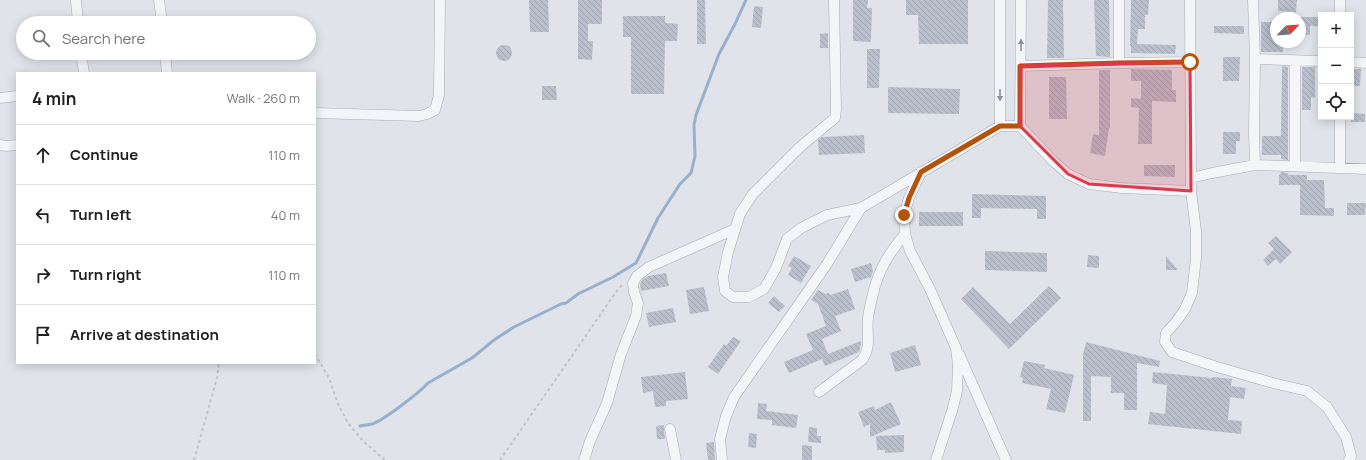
<!DOCTYPE html>
<html lang="en">
<head>
<meta charset="utf-8">
<style>
	:root { --surface:#fff; --page:#f2f2f2; --text:#202124; --muted:#757577; --line:#e0e0e0 }
	body { margin:0; font-family:Manrope,sans-serif; background:var(--page); color:var(--text) }
	.controls { position:absolute; right:12px; top:12px; display:grid; overflow:hidden; border-radius:0px; box-shadow:0 2px 10px #0003 }
	.controls button { width:36px; height:36px; display:grid; place-items:center; padding:0; border:0; border-bottom:1px solid var(--line); background:var(--surface); color:var(--text); font:20px sans-serif }
	.compass { position:absolute; left:1270px; top:12px; width:36px; height:36px; border-radius:50%; background:var(--surface); box-shadow:0 2px 10px #0003; rotate:65deg }
	.stop { position:absolute; width:12px; height:12px; margin:-9px; border:3px solid #b45309; border-radius:50%; background:#fff }
	.stop.end { background:#b45309; border-color:#fff; box-shadow:0 1px 4px #0008 }
	.list { margin:0; padding:0; list-style:none }
	h2 { display:flex; justify-content:space-between; align-items:center; height:52px; margin:0; padding:0 16px; font-size:17px }
	h2 small { font-size:13px; font-weight:400; color:var(--muted) }
	.list li { display:grid; grid-template-columns:26px 1fr auto; gap:12px; align-items:center; box-sizing:border-box; height:60px; padding:0 16px; border-top:1px solid var(--line) }
	.list b { display:block; font-size:15px; white-space:nowrap }
	.list em { font-size:13px; font-style:normal; color:var(--muted) }
	.icon { flex:none; width:22px; height:22px; fill:none; stroke:currentColor; stroke-width:2; stroke-linecap:round; stroke-linejoin:round }
	.map { position:relative; flex:none; width:1366px; height:460px; overflow:hidden }
	.search { position:absolute; background:var(--surface); box-shadow:0 2px 10px #0003; left:16px; top:16px; width:300px; height:44px; display:flex; align-items:center; gap:10px; box-sizing:border-box; padding:0 14px; border-radius:22px; color:var(--muted); font-size:15px }
	.panel { position:absolute; background:var(--surface); box-shadow:0 2px 10px #0003; left:16px; top:72px; width:300px; height:292px; border-radius:0px }
	.map>svg:first-child { display:block }
	.lines { fill:none; stroke-linecap:round; stroke-linejoin:round }
	.stream { stroke:#97b0ce; stroke-width:3 }
	.building { fill:url(#building-back-hatch) }
	.minor-casing { stroke:#a5aab5; stroke-width:11 }
	.path { stroke:#bec2c9; stroke-width:2; stroke-dasharray:3 3; stroke-linecap:butt }
	.minor { stroke:#f3f5f8; stroke-width:10 }
	.oneway { fill:#8d929e }
	.route { stroke:#b45309; stroke-width:5 }
	.marked { fill:#dd384b; fill-opacity:0.2; stroke:#dd384b; stroke-width:3; stroke-linejoin:round }
</style>
</head>
<body>
<div class="map">
<svg width="1366" height="460" viewBox="0 0 1366 460">
	<defs>
		<pattern id="building-back-hatch" width="6" height="6" patternUnits="userSpaceOnUse"><rect width="6" height="6" fill="#b9bfcb"/><path d="M-1 5l2 2M0 0l6 6M5-1l2 2" fill="none" stroke="#9fa4b0"/></pattern>
	</defs>
	<rect width="100%" height="100%" fill="#e0e4ea"/>
	<g class="lines">
		<path class="stream" d="M360,426C364,425 368,425 372,424C384,420 419,393 428,383L472,358L494,340L514,327L561,304L566,303L578,294L613,277L636,263L658,218L680,184L691,173L695,156L694,125L696,115L719,54L735,24L746,0"/>
	</g>
	<path class="building" d="M529,0H548L549,32H530Z
		M578,0H602V24H588V41H593L592,60L578,59Z
		M697,0H705L706,44H697Z
		M853,0H868L867,8H872L871,42L853,41Z
		M906,0H968V44H919L918,15H906Z
		M1048,0H1063L1064,58H1047Z
		M1094,0H1109L1110,57L1096,56Z
		M1131,0H1149L1148,15H1145V29H1138L1137,44L1176,45L1175,54L1131,53V46H1130Z
		M1278,0H1297L1296,12L1278,11Z
		M754,6L763,7L761,28L752,27Z
		M623,16H665V23L678,24L677,41H665L664,94H631V37H623Z
		M1300,17H1321V26H1310V35L1300,34Z
		M1261,22H1276V42H1283V52H1261Z
		M1214,26H1244V34L1214,33Z
		M828,33V48H820V34Z
		M496 53a8 8 0 1 1 16 0a8 8 0 1 1-16 0Z
		M867,49H880L879,88H867Z
		M1223,57H1240L1239,81H1223Z
		M1282,66L1288,67V160L1281,159V155H1262V136H1281Z
		M1302,67H1315V98L1311,97V110H1302Z
		M1131,69L1172,70V90H1176V102L1152,101V144H1138L1139,108L1131,107V98L1141,99V81H1131Z
		M1351,69H1361L1360,86H1351Z
		M1099,70H1110V128H1109L1105,156L1090,153L1093,134L1099,135Z
		M1049,77H1066L1067,119H1049Z
		M542,86H556L557,100H542Z
		M888,87L960,89L959,114L888,113Z
		M1351,113L1365,114V122H1351Z
		M1223,132H1240V141H1236V154H1223Z
		M864,135L865,153L819,155L818,140L822,137Z
		M1144,165H1175V177L1144,176Z
		M1281,172L1288,173V175H1307V180H1324L1325,208H1334V216L1300,215V185H1279V175H1280Z
		M972,194L1046,196V219H1037V209L981,208V218H972Z
		M1347,203H1366L1365,215H1347Z
		M919,212H963V226H919Z
		M1276,236L1292,252L1280,264L1276,259L1268,266L1263,260L1274,249L1268,243Z
		M985,251L1047,253V272L985,270Z
		M1088,255L1099,256V268L1087,267Z
		M794,256L811,266L801,283L788,275L792,268L788,266Z
		M1166,256L1178,270H1166Z
		M871,263L873,271L871,277L855,282L851,269Z
		M666,273L669,286L641,291L640,284L642,280L648,276Z
		M1049,286L1061,298L1009,349L961,299L973,287L1010,324Z
		M704,287L709,311L690,314L686,290Z
		M848,289L855,309L835,316L841,331L822,339L828,354L861,341V344L859,352L825,366L822,359L789,373L784,362L813,350L806,334L826,326L818,304L811,300L818,290L825,294L829,293L830,295Z
		M774,296L785,306L779,312L768,303Z
		M673,308L676,322L649,327L646,313Z
		M733,337L741,341L718,374L708,367L724,344L726,346Z
		M1086,342L1160,361L1159,367L1137,363V410H1124V393H1111V377L1091,376V421H1083V354Z
		M915,345L921,365L895,372L890,353Z
		M1024,361L1045,365L1044,368L1074,375L1065,413L1046,409L1051,389L1022,383L1023,378L1020,377Z
		M685,372L688,399L666,401V406L655,407L653,391L643,393L641,377Z
		M1153,372L1212,378L1213,377L1232,379L1231,386L1246,388L1244,399L1230,397L1228,420L1242,421L1241,434L1148,424L1150,412L1165,414L1167,385L1152,383Z
		M891,402L901,424L870,437V424L864,427L858,412L874,406L875,410Z
		M758,403L767,404L766,411L798,415L796,428L772,425V420L757,419Z
		M664,425V430L665,439H657L656,426Z
		M809,427L817,428V436H821V443L808,442Z
		M749,433L757,434L756,448L748,447Z
		M904,435V452L885,453V450H877L876,436Z
		M714,442L715,460H708L706,443Z
		M802,445L812,446V460H802Z"/>
	<g class="lines">
		<defs>
			<path id="minor" d="M76,0L78,23
				M159,0L162,23
				M834,0L836,109L835,118L800,147L752,195L740,214L728,252L723,277L725,291L733,297H749L764,289L776,268L787,239L801,228L827,215L861,208L1000,126H1020
				M1021,0L1020,126L1053,161L1068,174L1089,184L1122,188L1191,191
				M1190,0L1191,191L1196,231V258L1192,293L1185,309L1176,322L1166,333L1165,342L1172,352L1217,367L1273,383L1307,391L1327,407L1346,437L1351,456L1349,460
				M1253,0L1255,59L1254,132L1255,165
				M1340,0V15
				M81,53L84,73
				M165,53L167,73
				M1255,59L1321,61
				M1351,62L1366,63
				M1119,63V0
				M1021,66L1119,63L1190,62
				M0,98L17,96
				M315,113L419,116L427,114L435,110L439,95L440,0
				M1340,117V168
				M1000,126V0
				M0,145L6,146L17,145
				M1295,166V61
				M921,172L909,198L904,215L905,234L910,251L930,289L956,348L958,365L957,391L952,411L936,460
				M1191,178L1212,173L1255,165L1366,169
				M959,354L1006,460
				M819,392L862,360C872,347 866,334 868,318C869,310 871,302 873,294C878,270 890,252 905,234
				M670,429L676,460
				M584,460L590,441L607,403L621,354L636,316L638,303L634,292L633,283L637,276L649,267L735,229
				M722,460L720,439L726,416L734,397L827,264L861,208"/>
		</defs>
		<use href="#minor" class="minor-casing"/>
		<path class="path" d="M315,354L329,378L338,404L348,423L363,441L385,460
			M194,460L217,378L219,363
			M500,460L616,292L623,284"/>
		<use href="#minor" class="minor"/>
	</g>
	<defs><path id="oneway-solid" d="M-6-.8H1V-3.2L6.5 0L1 3.2V.8H-6Z"/></defs>
	<g class="oneway">
		<use href="#oneway-solid" transform="translate(1021 45) rotate(-90)"/>
		<use href="#oneway-solid" transform="translate(1000 95) rotate(90)"/>
	</g>
	<g class="lines">
		<path class="route" d="M904,215L909,198L921,172L1000,126H1020V66L1119,63L1190,62"/>
	</g>
	<path class="marked" d="M1190,62L1191,191L1089,184L1068,174L1020,126L1021,66Z"/>
</svg>
<div class="controls">
<button>+</button>
<button>−</button>
<button><svg class="icon" aria-label="locate" viewBox="0 0 24 24"><circle cx="12" cy="12" r="6"/><path d="M12 2v4M12 18v4M2 12h4M18 12h4"/></svg></button>
</div>
<svg class="compass" viewBox="-18 -18 36 36"><path d="M0-13l5 13h-10z" fill="#e53935"/><path d="M0 13l5-13h-10z" fill="#757577"/></svg>
<div class="stop" style="left:1190px;top:62px"></div>
<div class="stop end" style="left:904px;top:215px"></div>
<div class="search"><svg class="icon" aria-label="search" viewBox="0 0 24 24"><circle cx="10" cy="10" r="6"/><path d="M15 15l6 6"/></svg>Search here</div>
<section class="panel">
<h2>4 min<small>Walk · 260 m</small></h2>
<ul class="list">
<li><svg class="icon" aria-label="ahead" viewBox="0 0 24 24"><path d="M12 20V5M6 11l6-6 6 6"/></svg><div><b>Continue</b></div><em>110 m</em></li>
<li><svg class="icon" aria-label="left" viewBox="0 0 24 24"><path d="M17 20v-9H6M10 6l-5 5 5 5"/></svg><div><b>Turn left</b></div><em>40 m</em></li>
<li><svg class="icon" aria-label="right" viewBox="0 0 24 24"><path d="M7 20v-9h11M14 6l5 5-5 5"/></svg><div><b>Turn right</b></div><em>110 m</em></li>
<li><svg class="icon" aria-label="arrive" viewBox="0 0 24 24"><path d="M6 21V4h12l-3 4 3 4H6"/></svg><div><b>Arrive at destination</b></div></li>
</ul>
</section>
</div>
</body>
</html>
